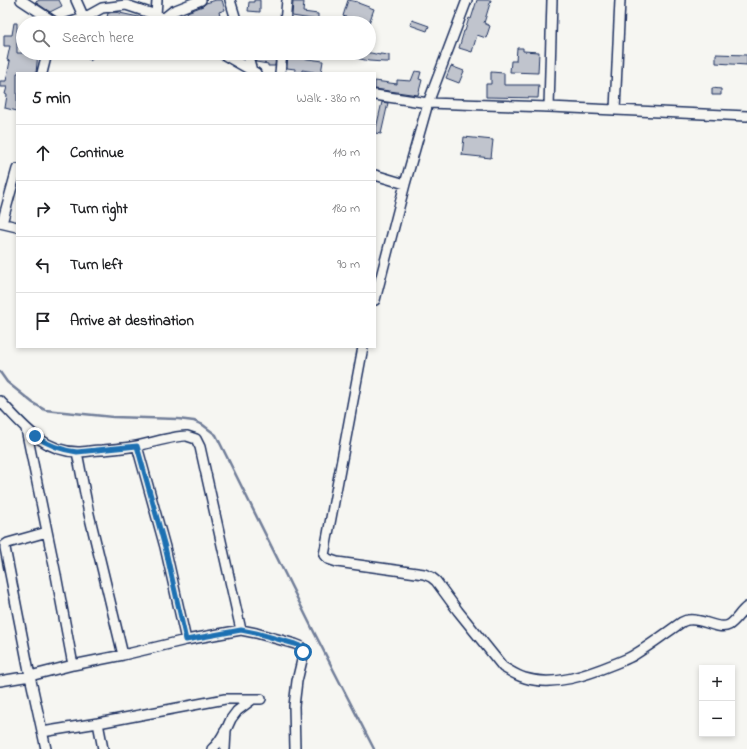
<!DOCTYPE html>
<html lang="en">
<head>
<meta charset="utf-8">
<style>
	:root { --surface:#fff; --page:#f6f6f6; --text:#202124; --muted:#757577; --line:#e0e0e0 }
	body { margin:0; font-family:"Indie Flower",sans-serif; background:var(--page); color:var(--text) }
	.controls { position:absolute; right:12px; bottom:12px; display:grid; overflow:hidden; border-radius:0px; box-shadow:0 2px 6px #0003 }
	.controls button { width:36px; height:36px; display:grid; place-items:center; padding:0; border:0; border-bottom:1px solid var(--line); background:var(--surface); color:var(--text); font:20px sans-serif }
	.stop { position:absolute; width:12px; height:12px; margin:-9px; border:3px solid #1f6fb2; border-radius:50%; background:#fff }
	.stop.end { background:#1f6fb2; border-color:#fff; box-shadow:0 1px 4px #0008 }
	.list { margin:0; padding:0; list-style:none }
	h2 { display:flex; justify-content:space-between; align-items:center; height:52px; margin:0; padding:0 16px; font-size:17px }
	h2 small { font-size:13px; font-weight:400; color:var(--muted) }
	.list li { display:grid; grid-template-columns:26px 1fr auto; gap:12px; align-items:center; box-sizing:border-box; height:56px; padding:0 16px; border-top:1px solid var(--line) }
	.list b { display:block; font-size:15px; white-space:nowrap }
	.list em { font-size:13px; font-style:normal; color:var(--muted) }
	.icon { flex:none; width:22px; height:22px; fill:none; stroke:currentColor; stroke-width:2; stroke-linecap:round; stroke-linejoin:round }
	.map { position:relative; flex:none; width:747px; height:749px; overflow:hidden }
	.search { position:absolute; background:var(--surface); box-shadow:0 2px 6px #0003; left:16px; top:16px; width:360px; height:44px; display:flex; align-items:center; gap:10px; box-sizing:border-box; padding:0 14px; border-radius:22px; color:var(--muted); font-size:15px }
	.panel { position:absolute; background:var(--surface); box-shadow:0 2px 6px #0003; left:16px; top:72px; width:360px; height:276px; border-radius:0px }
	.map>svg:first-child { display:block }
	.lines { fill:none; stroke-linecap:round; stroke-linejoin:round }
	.stream { stroke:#717e99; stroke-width:2.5 }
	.building { fill:#c0c4cd; stroke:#1b2f5e }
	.street-casing { stroke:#1b2f5e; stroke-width:12 }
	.street { stroke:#f6f6f2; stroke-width:9 }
	.route { stroke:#1f6fb2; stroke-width:5 }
</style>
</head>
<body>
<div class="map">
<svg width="747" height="749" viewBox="0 0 747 749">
	<rect width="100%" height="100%" fill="#f6f6f2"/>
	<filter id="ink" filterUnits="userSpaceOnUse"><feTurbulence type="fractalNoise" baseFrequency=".025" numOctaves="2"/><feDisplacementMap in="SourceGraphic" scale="8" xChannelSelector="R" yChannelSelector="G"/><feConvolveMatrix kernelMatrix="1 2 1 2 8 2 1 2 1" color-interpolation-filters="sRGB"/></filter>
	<g filter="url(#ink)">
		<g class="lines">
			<path class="stream" d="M0,372L7,382L33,403L45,410L113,417L178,419L194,421L203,425L216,435L314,632L374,749"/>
		</g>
		<path class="building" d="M40,0H59L62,6L50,12L35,2Z
			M216,0H222L225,10L219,12L222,23H190L187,12L203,6L206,3Z
			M254,0H260V12L248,11L249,2H254Z
			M348,0L358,2V3L374,9L369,23L360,22L343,16Z
			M477,0H491L484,23L490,26L486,38L477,35L472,52L459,48L464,31H465L469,18L471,19Z
			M293,2H304L303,12L318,14V20L292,16Z
			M115,12L148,19L155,21L154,23H131V22L107,17L108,13Z
			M412,20L429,26L427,31L410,25Z
			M14,23H17V53H38L36,73H17V111L5,108L7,95L5,94L7,87H0V81H6L10,61L7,60L10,46H4V35H12Z
			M517,48H523V51L539,52L538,73L510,72L511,61H516Z
			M82,53H91L95,57L90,61Z
			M253,53H276L275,66H268V64L256,62Z
			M288,53H302L301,58L323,61L321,73H314V72L302,70V73H295V69L287,68Z
			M358,53H371L380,55V54L389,55V62H384L369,61L356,58Z
			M716,54L747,55V65L716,63Z
			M451,66L464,71L459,83L446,78Z
			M415,71L421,72L419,79L422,80L418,95L375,89V81L397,84V80L411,81Z
			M491,72L504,73V85H539L538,98L486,97V84H491Z
			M712,88L721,89V95H712Z
			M382,102L388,103L381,134L375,133Z
			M464,137L493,140L491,158L462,155Z"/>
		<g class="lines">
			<defs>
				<path id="street" d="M21,0L56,23
					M76,0L84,18
					M230,0L237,23
					M156,15L157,0
					M163,19L173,11L201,0
					M68,23L84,18L102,8L126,5L156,15L170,23
					M285,23L287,0
					M221,53L256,73
					M247,53L252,71
					M42,73L47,53
					M280,73L282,53
					M375,95L428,103L549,107L747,116
					M549,107L552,0
					M615,110L620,0
					M375,175L405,184
					M0,223L17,227
					M2,223L17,169
					M375,300L405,184L428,103L467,0
					M363,347L325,550L324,555L328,559L337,562L424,574L431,577L436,581L458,611L503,667C510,671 517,676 525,678C554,687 587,675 614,664C621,661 628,659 634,655C651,645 666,633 682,622C684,621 686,620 688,620C701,617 718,631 729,625C736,621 740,612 747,607
					M0,401C22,424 43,452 78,452C86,452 94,450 102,450C116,449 131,448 145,444C153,442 180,435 187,436C190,437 193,438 196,439L200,447L241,630L256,633L295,644L300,646L303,651V656L297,681L294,706L295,749
					M26,429L56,575L73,665
					M137,446L165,547L186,640
					M77,452L89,514L123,655
					M0,681L30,676L73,665L123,655L186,640L241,630
					M98,723L103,749
					M42,732L98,723L225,699H261
					M46,749L30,676L5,548V545L8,543L47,532
					M212,749C218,744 222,737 225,731
					M225,749L226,730L231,719L237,711L253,699"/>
			</defs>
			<use href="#street" class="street-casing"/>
			<use href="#street" class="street"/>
		</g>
	</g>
	<g class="lines" filter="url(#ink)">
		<path class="route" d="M35,436C48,445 61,450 77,452L137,446L165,547L186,640L241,630L256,633L295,644L300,646L303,652"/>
	</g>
</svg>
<div class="controls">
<button>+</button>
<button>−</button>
</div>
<div class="stop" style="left:303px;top:652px"></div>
<div class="stop end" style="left:35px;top:436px"></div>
<div class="search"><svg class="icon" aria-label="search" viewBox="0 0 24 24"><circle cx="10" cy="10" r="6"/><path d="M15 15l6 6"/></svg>Search here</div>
<section class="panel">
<h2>5 min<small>Walk · 380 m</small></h2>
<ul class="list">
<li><svg class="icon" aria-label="ahead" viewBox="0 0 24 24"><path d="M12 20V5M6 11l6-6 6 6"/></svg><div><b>Continue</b></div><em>110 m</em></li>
<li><svg class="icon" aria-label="right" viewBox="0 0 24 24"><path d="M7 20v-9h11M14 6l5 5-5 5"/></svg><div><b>Turn right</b></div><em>180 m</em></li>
<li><svg class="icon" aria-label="left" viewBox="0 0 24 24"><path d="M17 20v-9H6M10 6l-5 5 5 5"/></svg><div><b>Turn left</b></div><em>90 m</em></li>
<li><svg class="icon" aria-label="arrive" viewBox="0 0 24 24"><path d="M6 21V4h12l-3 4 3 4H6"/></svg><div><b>Arrive at destination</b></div></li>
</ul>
</section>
</div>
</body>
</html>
